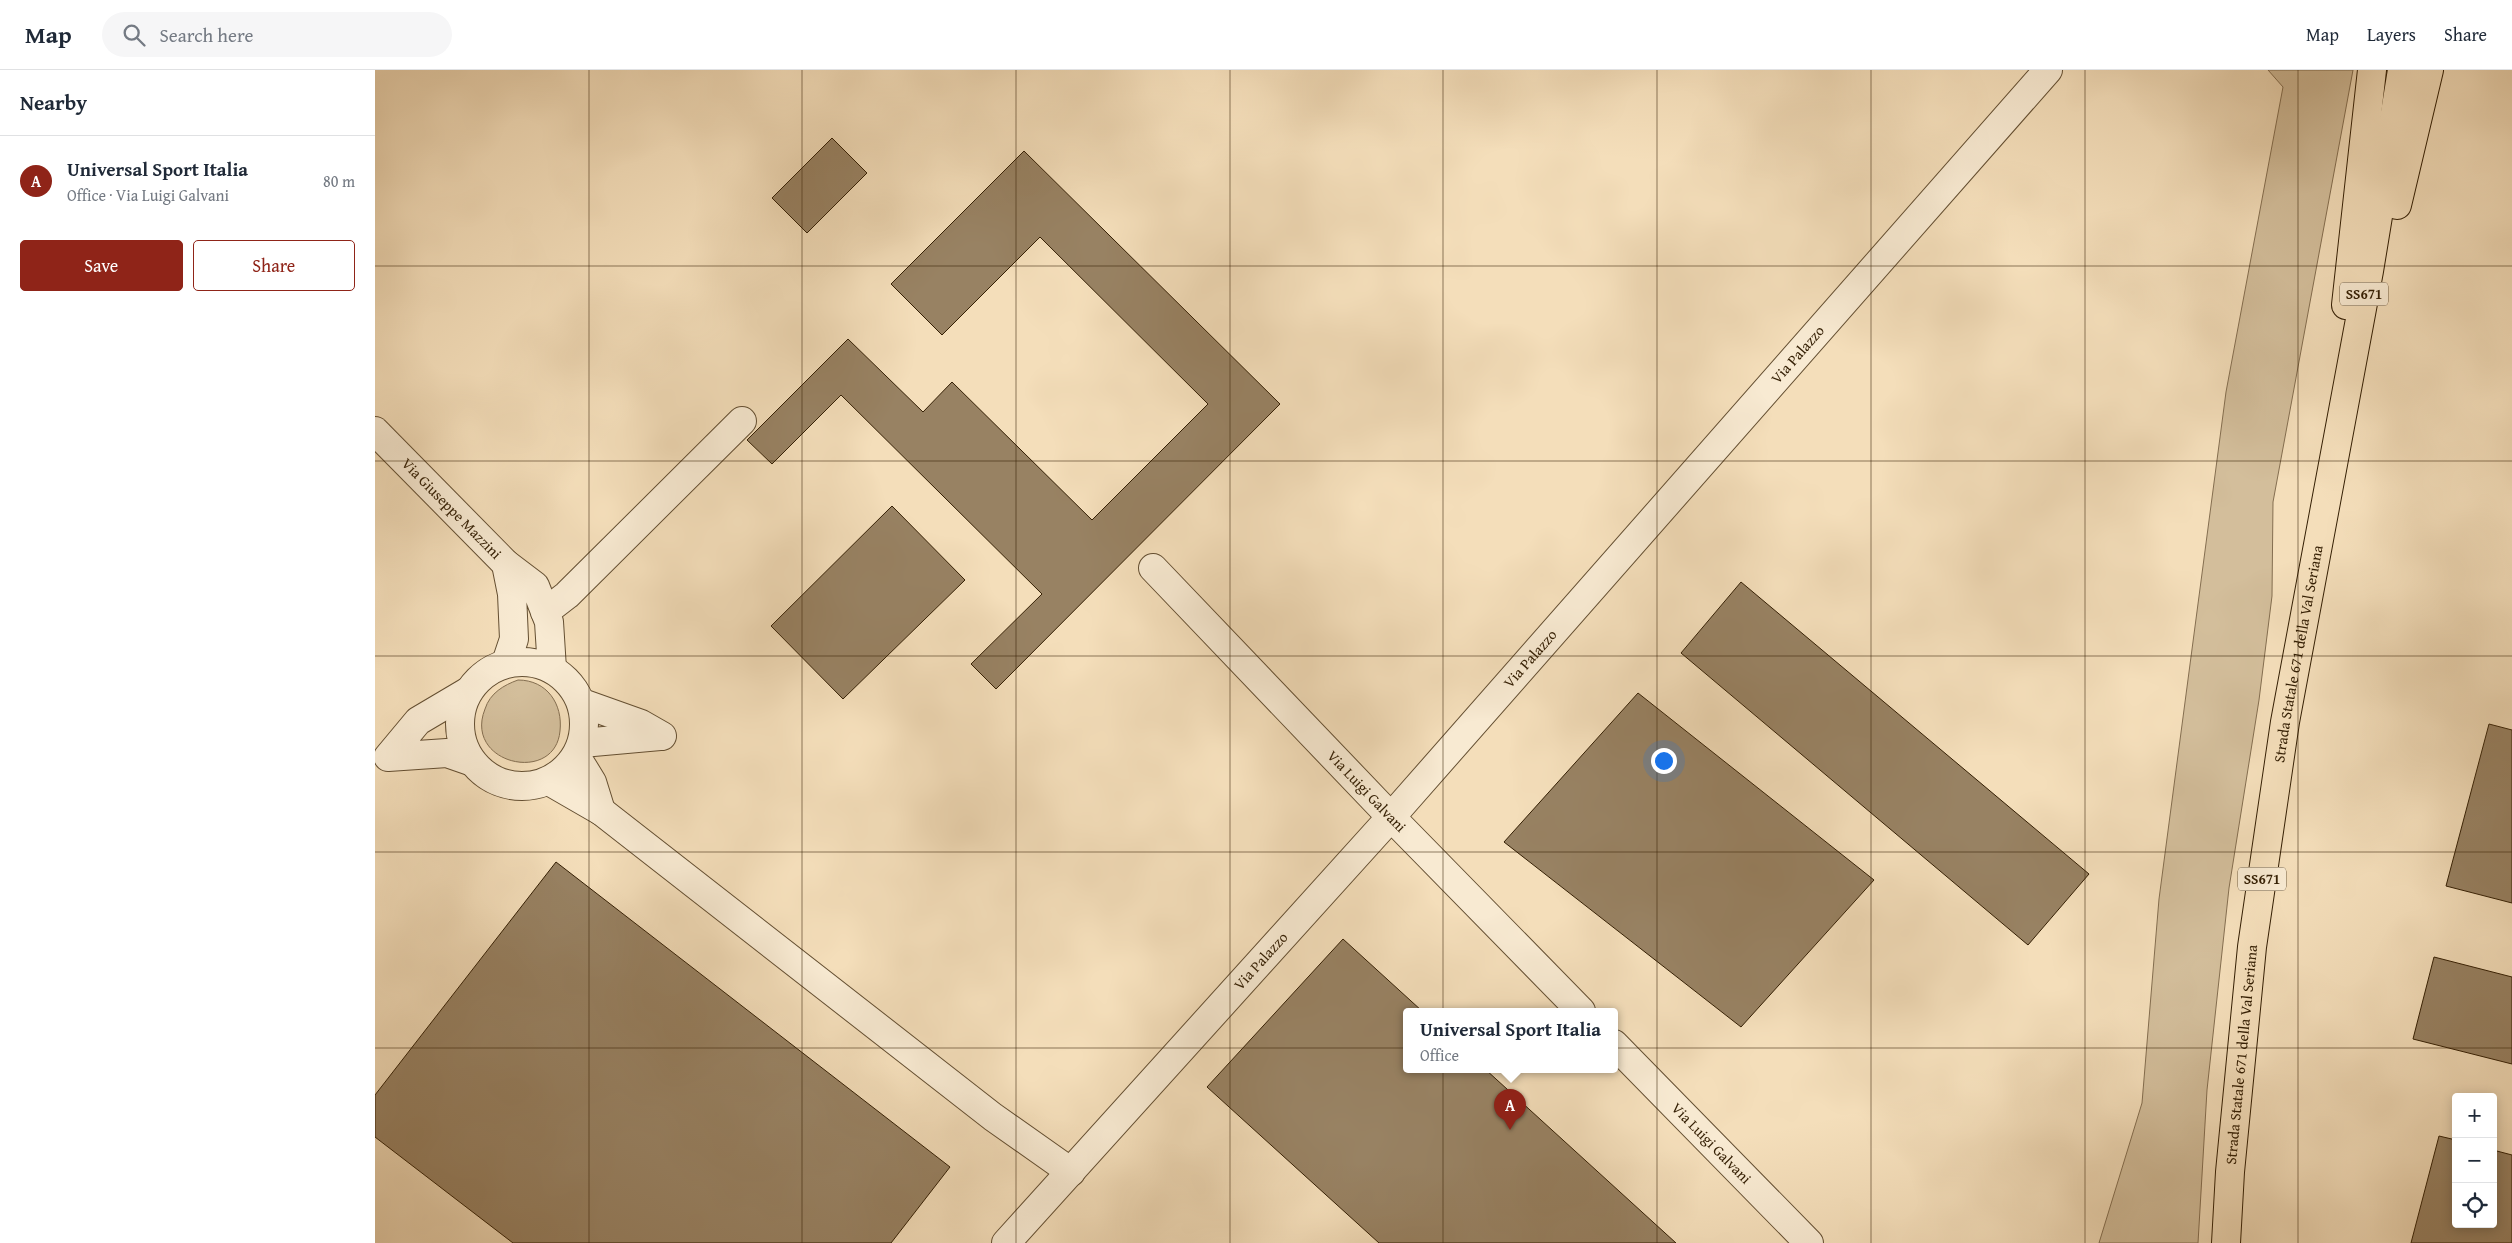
<!DOCTYPE html>
<html lang="en">
<head>
<meta charset="utf-8">
<style>
	:root { --surface:#fff; --page:#f6f6f7; --text:#1f2937; --muted:#747a83; --line:#e0e1e3; --accent:#8f2418 }
	body { margin:0; font-family:"Gentium Book Plus",serif; background:var(--page); color:var(--text) }
	.controls { position:absolute; right:15px; bottom:15px; display:grid; overflow:hidden; border-radius:5px; box-shadow:0 2px 12px #0003 }
	.controls button { width:45px; height:45px; display:grid; place-items:center; padding:0; border:0; border-bottom:1px solid var(--line); background:var(--surface); color:var(--text); font:25px sans-serif }
	.you { position:absolute; left:1288px; top:690px; width:18px; height:18px; margin:-12px; border:4px solid #fff; border-radius:50%; background:#1a73e8; box-shadow:0 0 0 8px #1a73e833 }
	.badge { display:grid; place-items:center; width:32px; height:32px; border-radius:50%; background:var(--accent); color:#fff; font-size:16px; font-weight:700 }
	.pin { position:absolute; translate:-50% -41px; filter:drop-shadow(0 1px 2px #0008) }
	.pin::after { content:''; position:absolute; top:26px; width:18px; height:15px; background:inherit; clip-path:polygon(0 0,100% 0,50% 100%) }
	.popup { position:absolute; left:1028px; top:938px; width:215px; height:65px; box-sizing:border-box; display:grid; place-content:center; border-radius:5px; background:var(--surface); filter:drop-shadow(0 1px 4px #0005); font-size:16px; white-space:nowrap; color:var(--muted) }
	.popup b { font-size:19px; color:var(--text) }
	.popup::after { content:''; position:absolute; left:50%; top:100%; margin-left:-10px; border:10px solid transparent; border-top-color:var(--surface) }
	.list { margin:0; padding:0; list-style:none }
	h2 { display:flex; justify-content:space-between; align-items:center; height:65px; margin:0; padding:0 20px; font-size:21px }
	h2 small { font-size:16px; font-weight:400; color:var(--muted) }
	.list li { display:grid; grid-template-columns:32px 1fr auto; gap:15px; align-items:center; box-sizing:border-box; height:90px; padding:0 20px; border-top:1px solid var(--line) }
	.list b { display:block; font-size:19px; white-space:nowrap }
	.list p { margin:0; font-size:16px; white-space:nowrap; color:var(--muted) }
	.list em { font-size:16px; font-style:normal; color:var(--muted) }
	.actions { display:flex; gap:10px; padding:15px 20px }
	.actions a { flex:1; padding:11px 0; border:1px solid var(--accent); border-radius:5px; text-align:center; font-size:18px; color:var(--accent) }
	.actions .main { background:var(--accent); color:#fff }
	.icon { flex:none; width:28px; height:28px; fill:none; stroke:currentColor; stroke-width:2; stroke-linecap:round; stroke-linejoin:round }
	.map { position:relative; flex:none; width:2137px; height:1173px; overflow:hidden }
	header { display:flex; align-items:center; gap:30px; box-sizing:border-box; height:70px; padding:0 25px; background:var(--surface); border-bottom:1px solid var(--line) }
	header strong { font-size:24px }
	nav { display:flex; gap:28px; margin-inline-start:auto; font-size:18px }
	.search { width:350px; height:45px; background:var(--page); display:flex; align-items:center; gap:12px; box-sizing:border-box; padding:0 18px; border-radius:28px; color:var(--muted); font-size:19px }
	main { display:flex }
	aside { flex:1; background:var(--surface) }
	.map>svg:first-child { display:block }
	.green { fill:#d3be9b; stroke:#846e50 }
	.building { fill:#988263; stroke:#341f04 }
	.lines { fill:none; stroke-linecap:round; stroke-linejoin:round }
	.minor-casing { stroke:#644f32; stroke-width:30 }
	.highway-casing { stroke:#341f04; stroke-width:30 }
	.minor { stroke:#f8ead2; stroke-width:28 }
	.highway { stroke:#f4deba; stroke-width:28 }
	.grid { fill:none; stroke:#341f04; stroke-width:1; stroke-opacity:0.55 }
	.labels { text-anchor:middle; stroke-width:5; stroke-linejoin:round; paint-order:stroke }
	.shield { fill:#f8ead2; stroke:#6f5c42; stroke-width:1 }
	.shield-label { font-size:14px; font-weight:bold; fill:#341f04 }
	.street-label { font-size:15px; fill:#341f04; stroke:#f8ead2 }
</style>
</head>
<body>
<header>
<strong>Map</strong>
<div class="search"><svg class="icon" aria-label="search" viewBox="0 0 24 24"><circle cx="10" cy="10" r="6"/><path d="M15 15l6 6"/></svg>Search here</div>
<nav><a>Map</a><a>Layers</a><a>Share</a></nav>
</header>
<main>
<aside>
<h2>Nearby<small></small></h2>
<ul class="list">
<li><span class="badge">A</span><div><b>Universal Sport Italia</b><p>Office · Via Luigi Galvani</p></div><em>80 m</em></li>
</ul>
<div class="actions"><a class="main">Save</a><a>Share</a></div>
</aside>
<div class="map">
<svg width="2137" height="1173" viewBox="0 0 2137 1173">
	<rect width="100%" height="100%" fill="#f4deba"/>
	<filter id="stains"><feTurbulence type="fractalNoise" baseFrequency=".004" numOctaves="4"/><feColorMatrix values="0 0 0 0 .2 0 0 0 0 .09 0 0 0 0 .02 0 0 0 .5 -.17"/></filter>
	<radialGradient id="worn" r=".72"><stop offset=".6" stop-color="#630" stop-opacity="0"/><stop offset="1" stop-color="#630" stop-opacity=".3"/></radialGradient>
	<path class="green" d="M1893,0H1978L1898,432L1897,526L1884,630L1854,818L1832,1020L1823,1173H1724L1767,1033L1784,829L1851,322L1908,17Z
		M143,610C172,610 188,634 185,661C180,715 88,694 110,639C115,623 129,615 143,610Z"/>
	<path class="building" d="M457,68L492,103L432,163L397,128Z
		M649,81L905,334L621,619L596,594L667,524L466,325L397,394L372,370L473,269L548,342L577,312L717,450L833,334L665,167L567,265L516,214Z
		M517,436L590,510L468,629L396,556Z
		M1366,512L1714,804L1653,875L1306,583Z
		M1263,623L1499,810L1366,957L1129,772Z
		M2114,654L2137,660V833L2071,816Z
		M181,792L575,1097L516,1173H138L0,1067V1025Z
		M968,869L1047,941H1031V999H1110L1301,1173H1004L832,1017Z
		M2059,887L2137,907V994L2038,969Z
		M2064,1066L2081,1070V1154H2118V1080L2137,1085V1173H2036Z"/>
	<g class="lines">
		<defs>
			<g id="minor">
				<path id="s1" d="M0,361L131,494"/>
				<path id="s2" d="M778,498L1016,747L1206,941"/>
				<path d="M170,542L192,525L367,351"/>
				<circle cx="147" cy="654" r="62"/>
				<path d="M131,593L139,569L137,524L131,494L160,516L174,552L177,599"/>
				<path d="M92,622L43,651L13,687L72,683L95,691"/>
				<path d="M207,633L266,654L287,666"/>
				<path d="M207,673L285,666"/>
				<path d="M174,711L226,741L217,712L201,686"/>
				<path d="M226,741L618,1047L696,1102"/>
				<path id="s3" d="M1239,974L1434,1173"/>
				<path id="s4" d="M631,1173L1016,747L1673,0"/>
			</g>
			<g id="highway">
				<path d="M2022,135L2054,0"/>
				<path d="M1971,235L1997,0"/>
				<path id="s5" d="M1851,1173L1855,1102L1877,877L1910,652L1994,201L2027,0"/>
			</g>
		</defs>
		<use href="#minor" class="minor-casing"/>
		<use href="#highway" class="highway-casing"/>
		<use href="#minor" class="minor"/>
		<use href="#highway" class="highway"/>
	</g>
	<path class="grid" d="M214,0V1173M427,0V1173M641,0V1173M855,0V1173M1068,0V1173M1282,0V1173M1496,0V1173M1710,0V1173M1923,0V1173M0,196H2137M0,391H2137M0,586H2137M0,782H2137M0,978H2137"/>
	<g class="labels">
		<g class="shield">
			<rect x="1965" y="212.5" width="48" height="23" rx="4"/>
			<rect x="1863" y="797.5" width="48" height="23" rx="4"/>
		</g>
		<g class="shield-label">
			<text x="1989" y="229">SS671</text>
			<text x="1887" y="814">SS671</text>
		</g>
		<g class="street-label">
			<text dy="5" stroke="none"><textPath href="#s4" startOffset="1190">Via Palazzo</textPath></text>
			<text dy="5" stroke="none"><textPath href="#s1" startOffset="109">Via Giuseppe Mazzini</textPath></text>
			<text dy="5" stroke="none"><textPath href="#s5" startOffset="594">Strada Statale 671 della Val Seriana</textPath></text>
			<text dy="5" stroke="none"><textPath href="#s4" startOffset="785">Via Palazzo</textPath></text>
			<text dy="5" stroke="none"><textPath href="#s2" startOffset="309">Via Luigi Galvani</textPath></text>
			<text dy="5" stroke="none"><textPath href="#s4" startOffset="380">Via Palazzo</textPath></text>
			<text dy="5" stroke="none"><textPath href="#s5" startOffset="189">Strada Statale 671 della Val Seriana</textPath></text>
			<text dy="5" stroke="none"><textPath href="#s3" startOffset="139">Via Luigi Galvani</textPath></text>
		</g>
	</g>
	<rect width="100%" height="100%" filter="url(#stains)"/>
	<rect width="100%" height="100%" fill="url(#worn)"/>
</svg>
<div class="controls">
<button>+</button>
<button>−</button>
<button><svg class="icon" aria-label="locate" viewBox="0 0 24 24"><circle cx="12" cy="12" r="6"/><path d="M12 2v4M12 18v4M2 12h4M18 12h4"/></svg></button>
</div>
<div class="you"></div>
<div class="pin badge" style="left:1135px;top:1060px">A</div>
<div class="popup"><b>Universal Sport Italia</b>Office</div>
</div>
</main>
</body>
</html>
